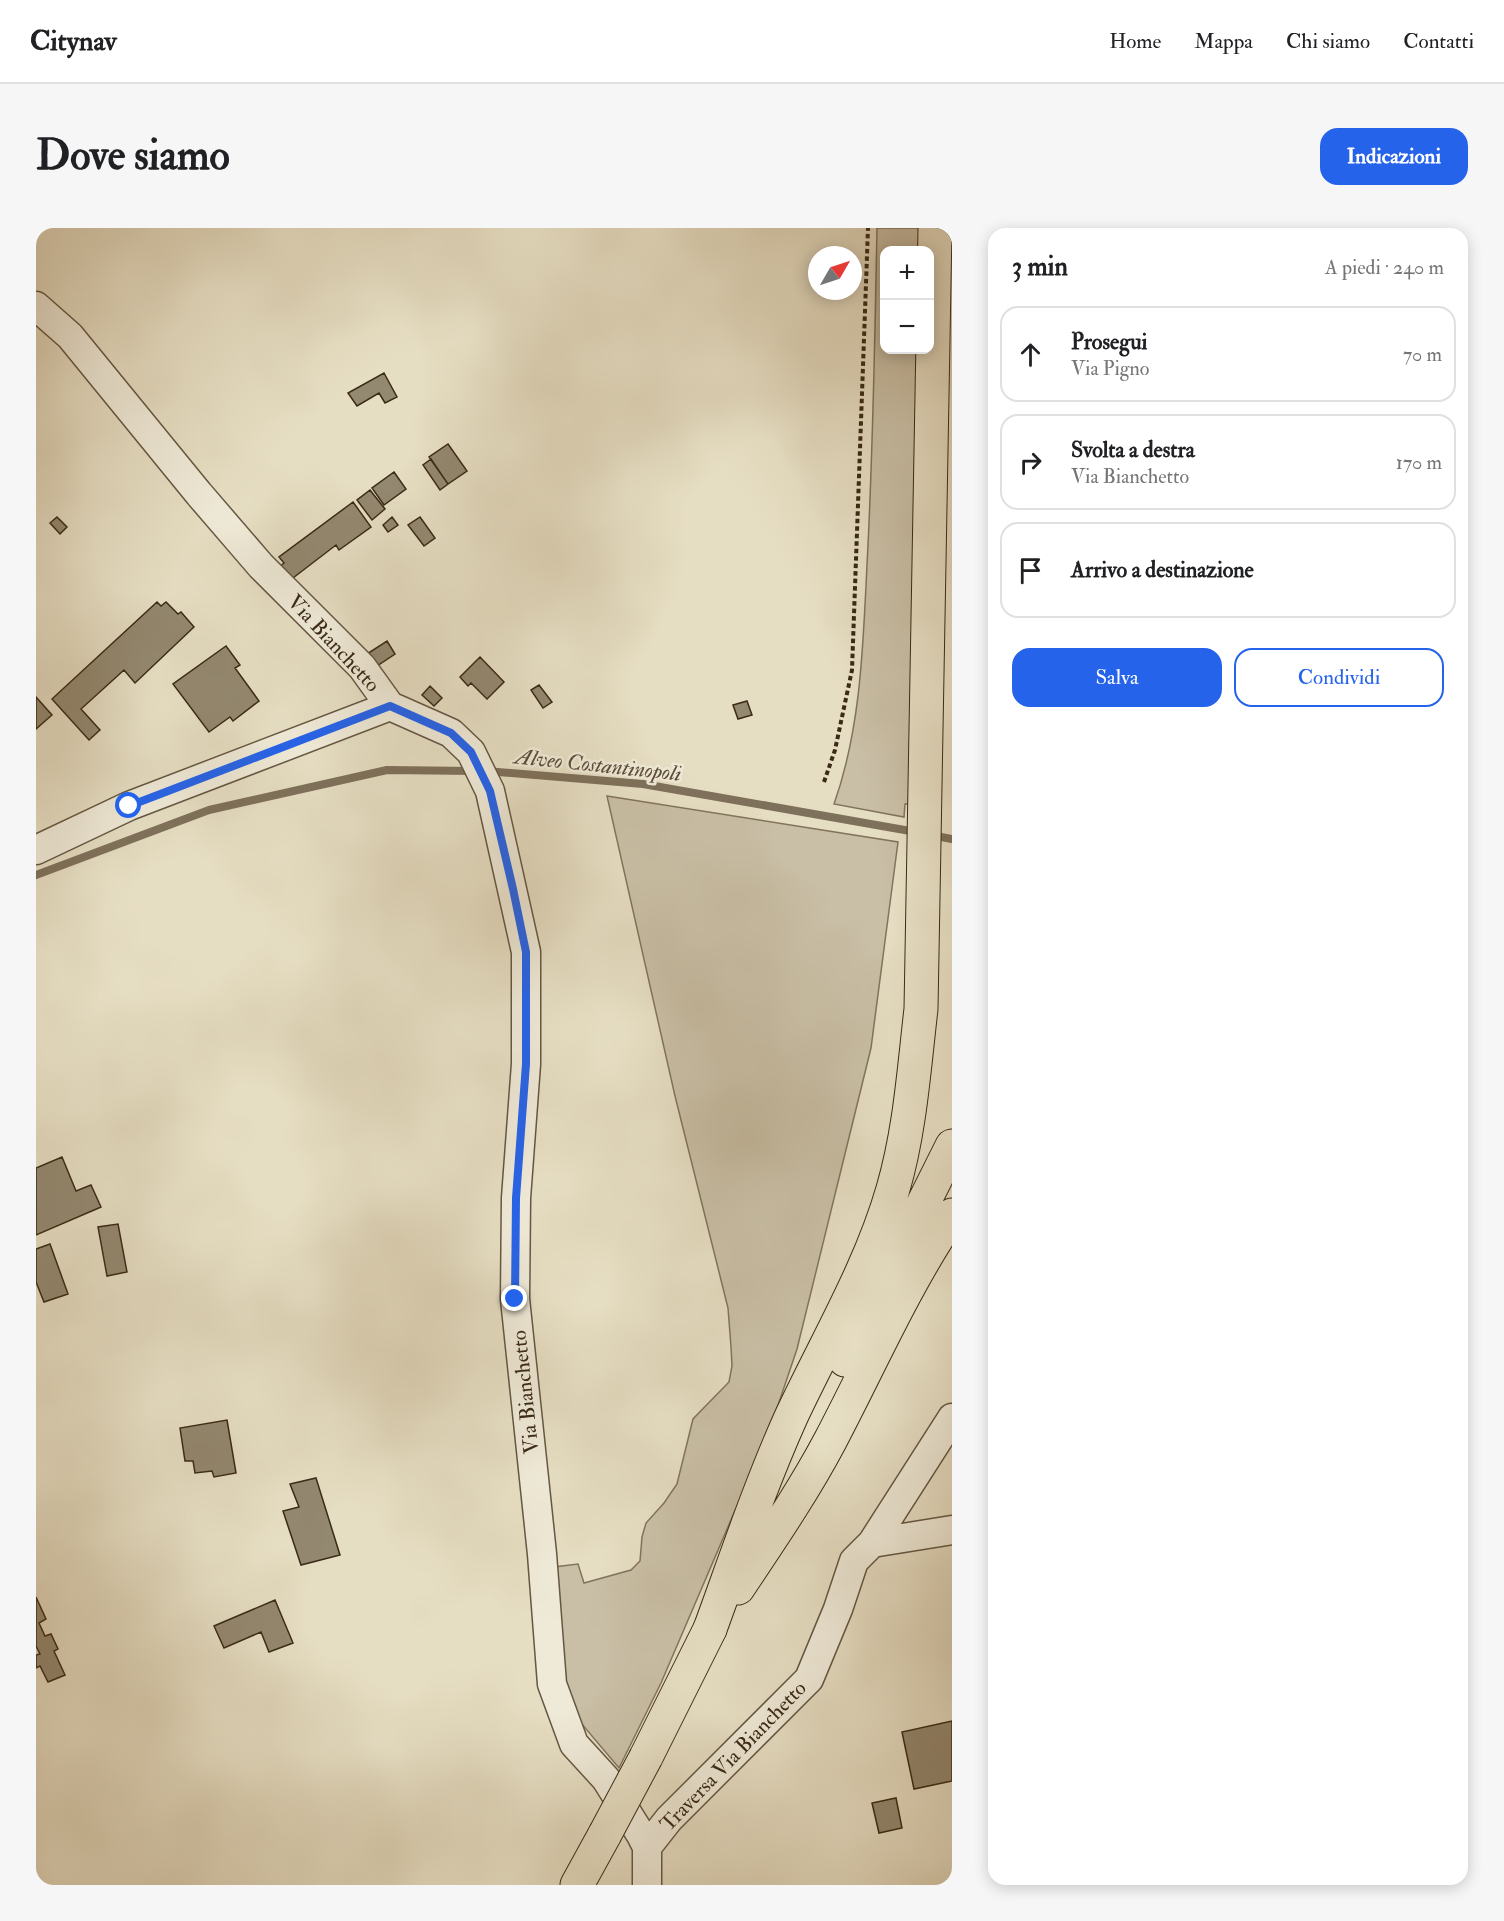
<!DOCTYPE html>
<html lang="it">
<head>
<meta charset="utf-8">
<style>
	:root { --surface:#fff; --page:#f6f6f6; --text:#202124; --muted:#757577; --line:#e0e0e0; --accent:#2563eb }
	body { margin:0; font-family:"IM FELL Double Pica",serif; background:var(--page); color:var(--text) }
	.controls { position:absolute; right:18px; top:18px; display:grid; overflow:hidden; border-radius:12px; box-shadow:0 3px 15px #0003 }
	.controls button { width:54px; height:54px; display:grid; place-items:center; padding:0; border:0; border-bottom:2px solid var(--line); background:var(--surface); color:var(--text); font:30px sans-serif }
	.compass { position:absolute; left:772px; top:18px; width:54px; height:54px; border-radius:50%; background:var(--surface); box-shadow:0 3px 15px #0003; rotate:51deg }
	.stop { position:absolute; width:18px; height:18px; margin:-14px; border:4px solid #2563eb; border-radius:50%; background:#fff }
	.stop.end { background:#2563eb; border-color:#fff; box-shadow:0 2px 6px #0008 }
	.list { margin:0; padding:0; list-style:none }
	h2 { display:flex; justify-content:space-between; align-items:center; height:78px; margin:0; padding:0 24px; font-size:26px }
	h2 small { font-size:20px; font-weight:400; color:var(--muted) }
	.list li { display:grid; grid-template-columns:39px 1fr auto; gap:18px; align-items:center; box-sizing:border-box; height:96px; margin:0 12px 12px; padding:0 12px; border:2px solid var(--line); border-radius:18px }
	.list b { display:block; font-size:22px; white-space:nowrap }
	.list p { margin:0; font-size:20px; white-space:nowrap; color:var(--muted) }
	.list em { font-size:20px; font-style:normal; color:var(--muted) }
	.actions { display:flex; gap:12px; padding:18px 24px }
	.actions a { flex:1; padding:14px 0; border:2px solid var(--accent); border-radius:18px; text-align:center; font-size:21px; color:var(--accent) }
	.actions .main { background:var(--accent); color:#fff }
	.icon { flex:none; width:33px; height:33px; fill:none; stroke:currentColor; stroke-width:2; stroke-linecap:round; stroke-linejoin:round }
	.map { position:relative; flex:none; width:916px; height:1657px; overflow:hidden; border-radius:18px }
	header { display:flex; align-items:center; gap:36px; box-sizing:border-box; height:84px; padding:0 30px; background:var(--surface); border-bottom:2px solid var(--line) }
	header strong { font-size:28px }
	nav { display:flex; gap:33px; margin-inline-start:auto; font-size:21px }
	.intro { display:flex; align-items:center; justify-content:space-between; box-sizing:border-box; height:144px; padding:0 36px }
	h1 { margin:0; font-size:42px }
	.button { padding:15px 27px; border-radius:18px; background:var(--accent); color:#fff; font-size:21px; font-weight:700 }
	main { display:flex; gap:36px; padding:0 36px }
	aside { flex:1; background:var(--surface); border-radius:18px; box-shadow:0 3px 15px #0003 }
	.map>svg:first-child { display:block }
	.green { fill:#c9bfa6; stroke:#82745e; stroke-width:1.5 }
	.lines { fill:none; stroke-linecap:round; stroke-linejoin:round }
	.stream { stroke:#7e715b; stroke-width:8 }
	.building { fill:#938870; stroke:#3a2a17; stroke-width:1.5 }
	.minor-casing { stroke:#655742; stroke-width:31 }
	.major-casing { stroke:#3a2a17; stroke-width:35 }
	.highway-casing { stroke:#3a2a17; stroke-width:35 }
	.path { stroke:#3a2a17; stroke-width:4; stroke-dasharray:4.5 3; stroke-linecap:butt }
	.minor { stroke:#efead8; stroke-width:28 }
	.major { stroke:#e6dec3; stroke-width:33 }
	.highway { stroke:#e6dec3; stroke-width:33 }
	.major-bridge-casing { stroke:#3a2a17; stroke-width:35; stroke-linecap:butt }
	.major-bridge { stroke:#e6dec3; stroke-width:33 }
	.route { stroke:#2563eb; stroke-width:8 }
	.labels { text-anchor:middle; stroke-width:5; stroke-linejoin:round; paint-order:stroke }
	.street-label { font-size:21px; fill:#3a2a17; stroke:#efead8 }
	.water-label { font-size:22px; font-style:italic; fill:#5c4e39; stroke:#efead8 }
</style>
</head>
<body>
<header>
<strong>Citynav</strong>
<nav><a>Home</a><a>Mappa</a><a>Chi siamo</a><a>Contatti</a></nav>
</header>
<div class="intro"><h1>Dove siamo</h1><a class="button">Indicazioni</a></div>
<main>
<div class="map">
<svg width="916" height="1657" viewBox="0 0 916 1657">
	<rect width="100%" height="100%" fill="#e6dec3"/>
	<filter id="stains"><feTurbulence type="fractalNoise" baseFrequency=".00333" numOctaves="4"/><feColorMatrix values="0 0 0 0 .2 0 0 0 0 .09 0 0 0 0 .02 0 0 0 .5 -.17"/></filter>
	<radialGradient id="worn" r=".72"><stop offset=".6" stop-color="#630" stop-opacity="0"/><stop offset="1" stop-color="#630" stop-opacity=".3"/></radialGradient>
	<path class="green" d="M841,0H885V22H848V122H884L875,576H869L868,589L798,576C825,500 827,418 831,337C837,225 839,113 841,0Z
		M571,568L862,614L835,820L761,1121L734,1201L625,1455L583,1540L539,1488L527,1451L518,1339L542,1336L548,1355L595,1342L604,1333L606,1309L610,1295L628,1275L641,1256L657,1191L693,1154L696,1138L695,1119L692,1080L639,868Z"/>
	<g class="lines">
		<path class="stream" d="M450,543L607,556L880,604
			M895,607L916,611
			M0,647L173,582L351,542L438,543"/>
	</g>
	<path class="building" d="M348,145L361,169L349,175L343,165L321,178L312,165Z
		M412,216L431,243L412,256L393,229Z
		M395,231L412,256L404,262L387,237Z
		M358,244L370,261L348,277L336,260Z
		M334,262L349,281L336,292L321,272Z
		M317,274L335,299L303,322L300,317L253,353L242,340L248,335L243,329Z
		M21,289L31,299L24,306L14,295Z
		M356,289L362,297L352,304L347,297Z
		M384,289L399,310L388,318L372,297Z
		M121,374L125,378L130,374L142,386L145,384L158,399L99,455L88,442L45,481L64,502L53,512L16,471Z
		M351,413L359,426L341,438L331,426Z
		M190,418L204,437L199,440L223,473L197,493L194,489L173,504L137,456Z
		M444,429L468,454L451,471L435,455L432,458L424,449Z
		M503,457L516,474L507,480L495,462Z
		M394,458L406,470L398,478L386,467Z
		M0,469L16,487L0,501Z
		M711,473L716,487L702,491L697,477Z
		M26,929L40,963L55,957L65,979L0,1007V940Z
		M82,996L91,1044L71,1048L62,999Z
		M14,1016L32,1066L8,1074L0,1054V1021Z
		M191,1192L200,1245L178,1249L176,1243L159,1245L157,1233H149L144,1200Z
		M280,1250L304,1327L265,1337L247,1283L263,1279L254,1256Z
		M0,1369L10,1391L3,1395L9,1408L15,1406L22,1421L18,1423L29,1447L12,1454L4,1438L0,1440V1427L4,1426L0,1418Z
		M239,1372L257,1415L233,1424L225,1404L188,1420L178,1398Z
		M916,1493V1553L878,1561L866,1504Z
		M860,1570L866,1600L843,1605L836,1575Z"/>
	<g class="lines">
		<defs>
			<path id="minor" d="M0,78L34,108L163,266L225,338L326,439L354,478L415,505L435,524L454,563L490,724V836L480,970L479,1071L506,1326L516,1456L538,1516L570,1551L605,1607L611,1619V1657
				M0,622L93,578L354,478
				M836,1315L916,1190
				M611,1619L633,1591L773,1451L802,1381L818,1333L836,1315L916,1302"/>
			<path id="major" d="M610,1529L674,1401
				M541,1657L569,1606"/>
			<path id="highway" d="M809,1132L916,918
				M702,1360C734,1312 767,1264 794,1213C834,1137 868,1058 916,987
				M674,1401C700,1330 724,1258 755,1189C790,1114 834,1041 857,961C874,903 878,841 885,781L899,0"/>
		</defs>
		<use href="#minor" class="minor-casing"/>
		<use href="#major" class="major-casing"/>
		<use href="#highway" class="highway-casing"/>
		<path class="path" d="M788,554L799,522L816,442L832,0"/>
		<use href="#minor" class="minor"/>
		<use href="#major" class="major"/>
		<use href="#highway" class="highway"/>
		<defs>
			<path id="major-bridge" d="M569,1606L610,1529"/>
		</defs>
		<use href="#major-bridge" class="major-bridge-casing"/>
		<use href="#major-bridge" class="major-bridge"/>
	</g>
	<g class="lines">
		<path class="route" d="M93,578L354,478L415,505L435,524L454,563L477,661L490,724V836L480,970L479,1071"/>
	</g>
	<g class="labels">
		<g class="street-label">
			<text transform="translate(298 415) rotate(47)" y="7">Via Bianchetto</text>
			<text transform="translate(489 1164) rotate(-96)" y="7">Via Bianchetto</text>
			<text transform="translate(697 1528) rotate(-46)" y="7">Traversa Via Bianchetto</text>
		</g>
		<g class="water-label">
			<text transform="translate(562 536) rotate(6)" y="8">Alveo Costantinopoli</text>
		</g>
	</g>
	<rect width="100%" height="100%" filter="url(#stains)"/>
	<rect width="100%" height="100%" fill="url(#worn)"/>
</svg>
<div class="controls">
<button>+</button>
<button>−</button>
</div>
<svg class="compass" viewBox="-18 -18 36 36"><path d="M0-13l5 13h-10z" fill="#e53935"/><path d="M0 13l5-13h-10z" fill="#757577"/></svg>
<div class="stop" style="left:93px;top:578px"></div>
<div class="stop end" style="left:479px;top:1071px"></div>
</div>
<aside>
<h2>3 min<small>A piedi · 240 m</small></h2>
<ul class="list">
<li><svg class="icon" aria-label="ahead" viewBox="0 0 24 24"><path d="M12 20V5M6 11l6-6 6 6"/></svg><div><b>Prosegui</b><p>Via Pigno</p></div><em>70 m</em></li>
<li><svg class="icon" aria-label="right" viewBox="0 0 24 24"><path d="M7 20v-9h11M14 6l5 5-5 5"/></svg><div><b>Svolta a destra</b><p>Via Bianchetto</p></div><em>170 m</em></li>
<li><svg class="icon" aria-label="arrive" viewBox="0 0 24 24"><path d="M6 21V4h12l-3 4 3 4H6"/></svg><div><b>Arrivo a destinazione</b></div></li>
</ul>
<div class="actions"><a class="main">Salva</a><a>Condividi</a></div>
</aside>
</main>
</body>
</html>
